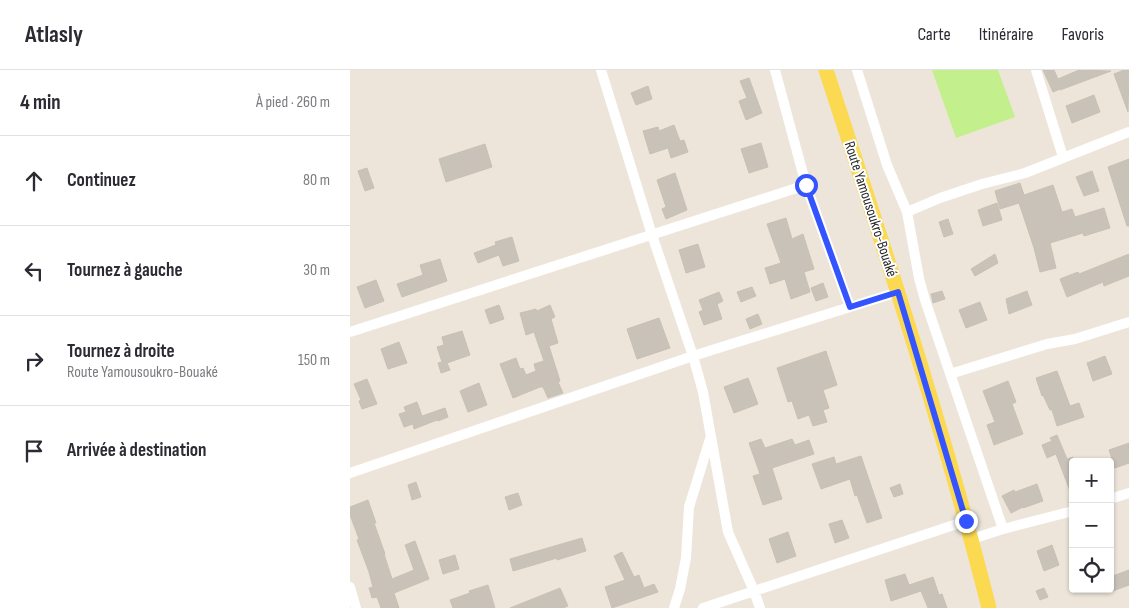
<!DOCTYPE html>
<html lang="fr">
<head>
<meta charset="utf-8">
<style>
	:root { --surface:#fff; --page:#f7f7f7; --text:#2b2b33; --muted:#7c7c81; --line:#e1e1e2 }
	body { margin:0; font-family:"Sofia Sans Condensed",sans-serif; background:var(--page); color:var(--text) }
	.controls { position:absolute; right:15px; bottom:15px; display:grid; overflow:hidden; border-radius:5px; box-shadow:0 1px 4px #0004 }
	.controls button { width:45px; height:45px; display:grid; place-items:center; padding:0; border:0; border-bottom:1px solid var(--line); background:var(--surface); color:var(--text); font:25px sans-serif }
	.stop { position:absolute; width:15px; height:15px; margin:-11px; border:4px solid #3454ff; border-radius:50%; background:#fff }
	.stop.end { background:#3454ff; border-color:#fff; box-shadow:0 1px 5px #0008 }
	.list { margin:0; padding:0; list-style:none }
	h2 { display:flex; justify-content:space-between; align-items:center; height:65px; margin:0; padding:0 20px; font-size:21px }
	h2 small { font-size:16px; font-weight:400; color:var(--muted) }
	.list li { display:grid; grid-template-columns:32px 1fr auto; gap:15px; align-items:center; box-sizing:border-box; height:90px; padding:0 20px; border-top:1px solid var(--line) }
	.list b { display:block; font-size:19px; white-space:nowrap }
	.list p { margin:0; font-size:16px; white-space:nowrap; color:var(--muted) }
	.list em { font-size:16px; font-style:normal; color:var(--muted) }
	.icon { flex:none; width:28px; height:28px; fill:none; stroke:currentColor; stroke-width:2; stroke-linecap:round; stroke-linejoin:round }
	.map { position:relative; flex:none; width:779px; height:538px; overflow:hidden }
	header { display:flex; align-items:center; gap:30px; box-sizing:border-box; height:70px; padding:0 25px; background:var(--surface); border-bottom:1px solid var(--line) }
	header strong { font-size:24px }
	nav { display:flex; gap:28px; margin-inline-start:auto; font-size:18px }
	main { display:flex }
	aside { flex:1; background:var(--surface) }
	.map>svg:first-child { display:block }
	.pitch { fill:#c3f08c }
	.building { fill:#c8c2b9; stroke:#c8c1b3 }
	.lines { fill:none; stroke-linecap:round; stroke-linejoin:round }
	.street { stroke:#fff; stroke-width:10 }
	.primary { stroke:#fbd950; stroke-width:15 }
	.route { stroke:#3454ff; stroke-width:6 }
	.labels { text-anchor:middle; stroke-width:4; stroke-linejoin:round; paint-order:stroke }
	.street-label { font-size:15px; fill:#292929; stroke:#fff }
</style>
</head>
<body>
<header>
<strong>Atlasly</strong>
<nav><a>Carte</a><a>Itinéraire</a><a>Favoris</a></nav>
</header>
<main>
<aside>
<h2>4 min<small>À pied · 260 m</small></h2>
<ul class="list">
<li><svg class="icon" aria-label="ahead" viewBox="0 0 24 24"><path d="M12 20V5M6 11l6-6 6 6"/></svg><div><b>Continuez</b></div><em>80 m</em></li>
<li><svg class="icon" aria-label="left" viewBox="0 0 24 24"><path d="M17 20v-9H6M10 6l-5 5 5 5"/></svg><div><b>Tournez à gauche</b></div><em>30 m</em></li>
<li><svg class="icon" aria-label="right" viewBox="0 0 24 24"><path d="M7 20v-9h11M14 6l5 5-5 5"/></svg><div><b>Tournez à droite</b><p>Route Yamousoukro-Bouaké</p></div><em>150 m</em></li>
<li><svg class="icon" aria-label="arrive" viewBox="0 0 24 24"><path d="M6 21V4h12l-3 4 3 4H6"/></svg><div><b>Arrivée à destination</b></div></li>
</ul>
</aside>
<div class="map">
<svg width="779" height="538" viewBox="0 0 779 538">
	<rect width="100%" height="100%" fill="#ede5d9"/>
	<path class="pitch" d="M582,0H648L665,47L606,68Z"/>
	<path class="building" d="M693,0H704L708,9L729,0L761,1L710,20V19L703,22Z
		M774,0H779L778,42L764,4Z
		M399,8L412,43L396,50L389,31L397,28L390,11Z
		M298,16L302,29L286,35L281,23Z
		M744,25L750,42L722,53L716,36Z
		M324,55L330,71L334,70L338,82L321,88L318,78L300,84L293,61L308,57L309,61Z
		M411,73L418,97L399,103L391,79Z
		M135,74L142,97L96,112L89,89Z
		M779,89V156H777L758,97Z
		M17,98L24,118L15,121L8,101Z
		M742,101L749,121L734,126L726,107Z
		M325,103L337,140L316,149L312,139L316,137L307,110Z
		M670,113L674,125L703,115L712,142L722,139L725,147L754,138L760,158L734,166L733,163L700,173L706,198L690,202L684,178L669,133L650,139L645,121Z
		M647,133L652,150L633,156L628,140Z
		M436,148L442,169L453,164L464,199L454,202L460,222L441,229L435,209L420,214L415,198L431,193L417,154Z
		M598,149L603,164L594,167L589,152Z
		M162,167L169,191L153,196L149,185L128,193L124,183L146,175L145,172Z
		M348,174L355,197L336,203L329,180Z
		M645,184L648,193L625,206L621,199Z
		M779,184V206L754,216L753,212L717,227L710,209L728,202L729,204Z
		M90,189L97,211L52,227L47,214L73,205L70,195Z
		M26,210L34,231L15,238L7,217Z
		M473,213L478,227L466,231L461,218Z
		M402,217L406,226L391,232L387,222Z
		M592,221L595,229L583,233L581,224Z
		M677,221L682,235L659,244L656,229Z
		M369,222L373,231L367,234L372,249L354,255L349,242L353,240L349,230Z
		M630,232L637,250L616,258L609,240Z
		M149,235L154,249L140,254L135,240Z
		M200,235L205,247L201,249L208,273L199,276L210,311L208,312L213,323L198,328L193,317H190L163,328L150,294L166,288L170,299L173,298L176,305L186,301L184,294L194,291L184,262L176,265L170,243L186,239L187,241Z
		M408,244L412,254L400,259L396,249Z
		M309,248L320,278L287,289L277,259Z
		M112,261L120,285L97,293L100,300L91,303L88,293L92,292L87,277L94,275L92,267Z
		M49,272L57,293L38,299L31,279Z
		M476,281L487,315L473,320L479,338L473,340L477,352L463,356L459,345L448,349L442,331L438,332L427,298Z
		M755,286L762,304L743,311L737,293Z
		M707,301L720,336L729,333L734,347L707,356L702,340H700L693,325L692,326L686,308Z
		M398,308L408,334L384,343L374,317Z
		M17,309L27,334L12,339L9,331L11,330L4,314Z
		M658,311L666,332L662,334L673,364L644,375L637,355L645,352L633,321Z
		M129,313L137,335L118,342L110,321Z
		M67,332L72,346L95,338L98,347L88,351L87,350L64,359L63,354L54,357L49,344L56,342L54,337Z
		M707,365L717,389L723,387V426H722L706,384L697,388L692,375L702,371L700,368Z
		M411,369L415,378L442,369L445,375L459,370L464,384L422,398L432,429L413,435L403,406L410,404L399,373Z
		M779,373V393L765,398L759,380Z
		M511,386L532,448L517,453L507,425L505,426L500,409L471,419L462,394L484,387L486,394Z
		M66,412L71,427L62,430L58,415Z
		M550,414L553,424L544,427L540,418Z
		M687,414L693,431L673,438V437L661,443L652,426L664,420L665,422Z
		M168,423L172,435L159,440L155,427Z
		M18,430L26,453H24L35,484H34L42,509L64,500L55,475L65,471L79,509L44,523L49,538H31L27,527L22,528L19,518L23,517L19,502L7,470L9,469L0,445V437Z
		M492,450L499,468L485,473L479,454Z
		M438,462L446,486L427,493L419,469Z
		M232,468L236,481L207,490V488L163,501L160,489Z
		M702,475L709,495L694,501L687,481Z
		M272,482L284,507L289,505L294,518L304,514L308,522L262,538L255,517L275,510L264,486Z
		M105,485L109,499L93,504L89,490Z
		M779,500V515L760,522V507Z
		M555,504L559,515L583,507L589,525L592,524L597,538H578L571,521L541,531L535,510Z
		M138,515L145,538H103L100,530L120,523L119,521Z
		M210,518L218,536L213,538H160Z
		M694,518L698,527L690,530L686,521Z"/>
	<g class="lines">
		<path class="street" d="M251,0L302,165L343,286L353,322L378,462L404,521L410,538
			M425,0L456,115L500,237
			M507,0L537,95L557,142L569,208L575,230L653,459
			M686,0L713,87
			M557,142L590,128L632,114L675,103L779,62
			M0,262L456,115
			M600,304L697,274L725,269L779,252
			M0,403L343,286L548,222
			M760,429L779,423
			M622,469L653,459L723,441
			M0,517L6,538
			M324,538L330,519L336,488L339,437L360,369
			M353,538L616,451"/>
		<path class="primary" d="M476,0C534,178 593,356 639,538"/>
	</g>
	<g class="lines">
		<path class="route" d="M456,115L500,237L548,222L616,451"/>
	</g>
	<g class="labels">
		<g class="street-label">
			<text transform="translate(521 139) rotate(72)" y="5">Route Yamousoukro-Bouaké</text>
		</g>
	</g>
</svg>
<div class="controls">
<button>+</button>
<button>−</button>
<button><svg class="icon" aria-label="locate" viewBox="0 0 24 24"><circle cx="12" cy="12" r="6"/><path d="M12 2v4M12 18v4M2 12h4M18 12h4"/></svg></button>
</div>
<div class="stop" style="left:456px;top:115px"></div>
<div class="stop end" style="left:616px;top:451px"></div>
</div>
</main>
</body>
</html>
